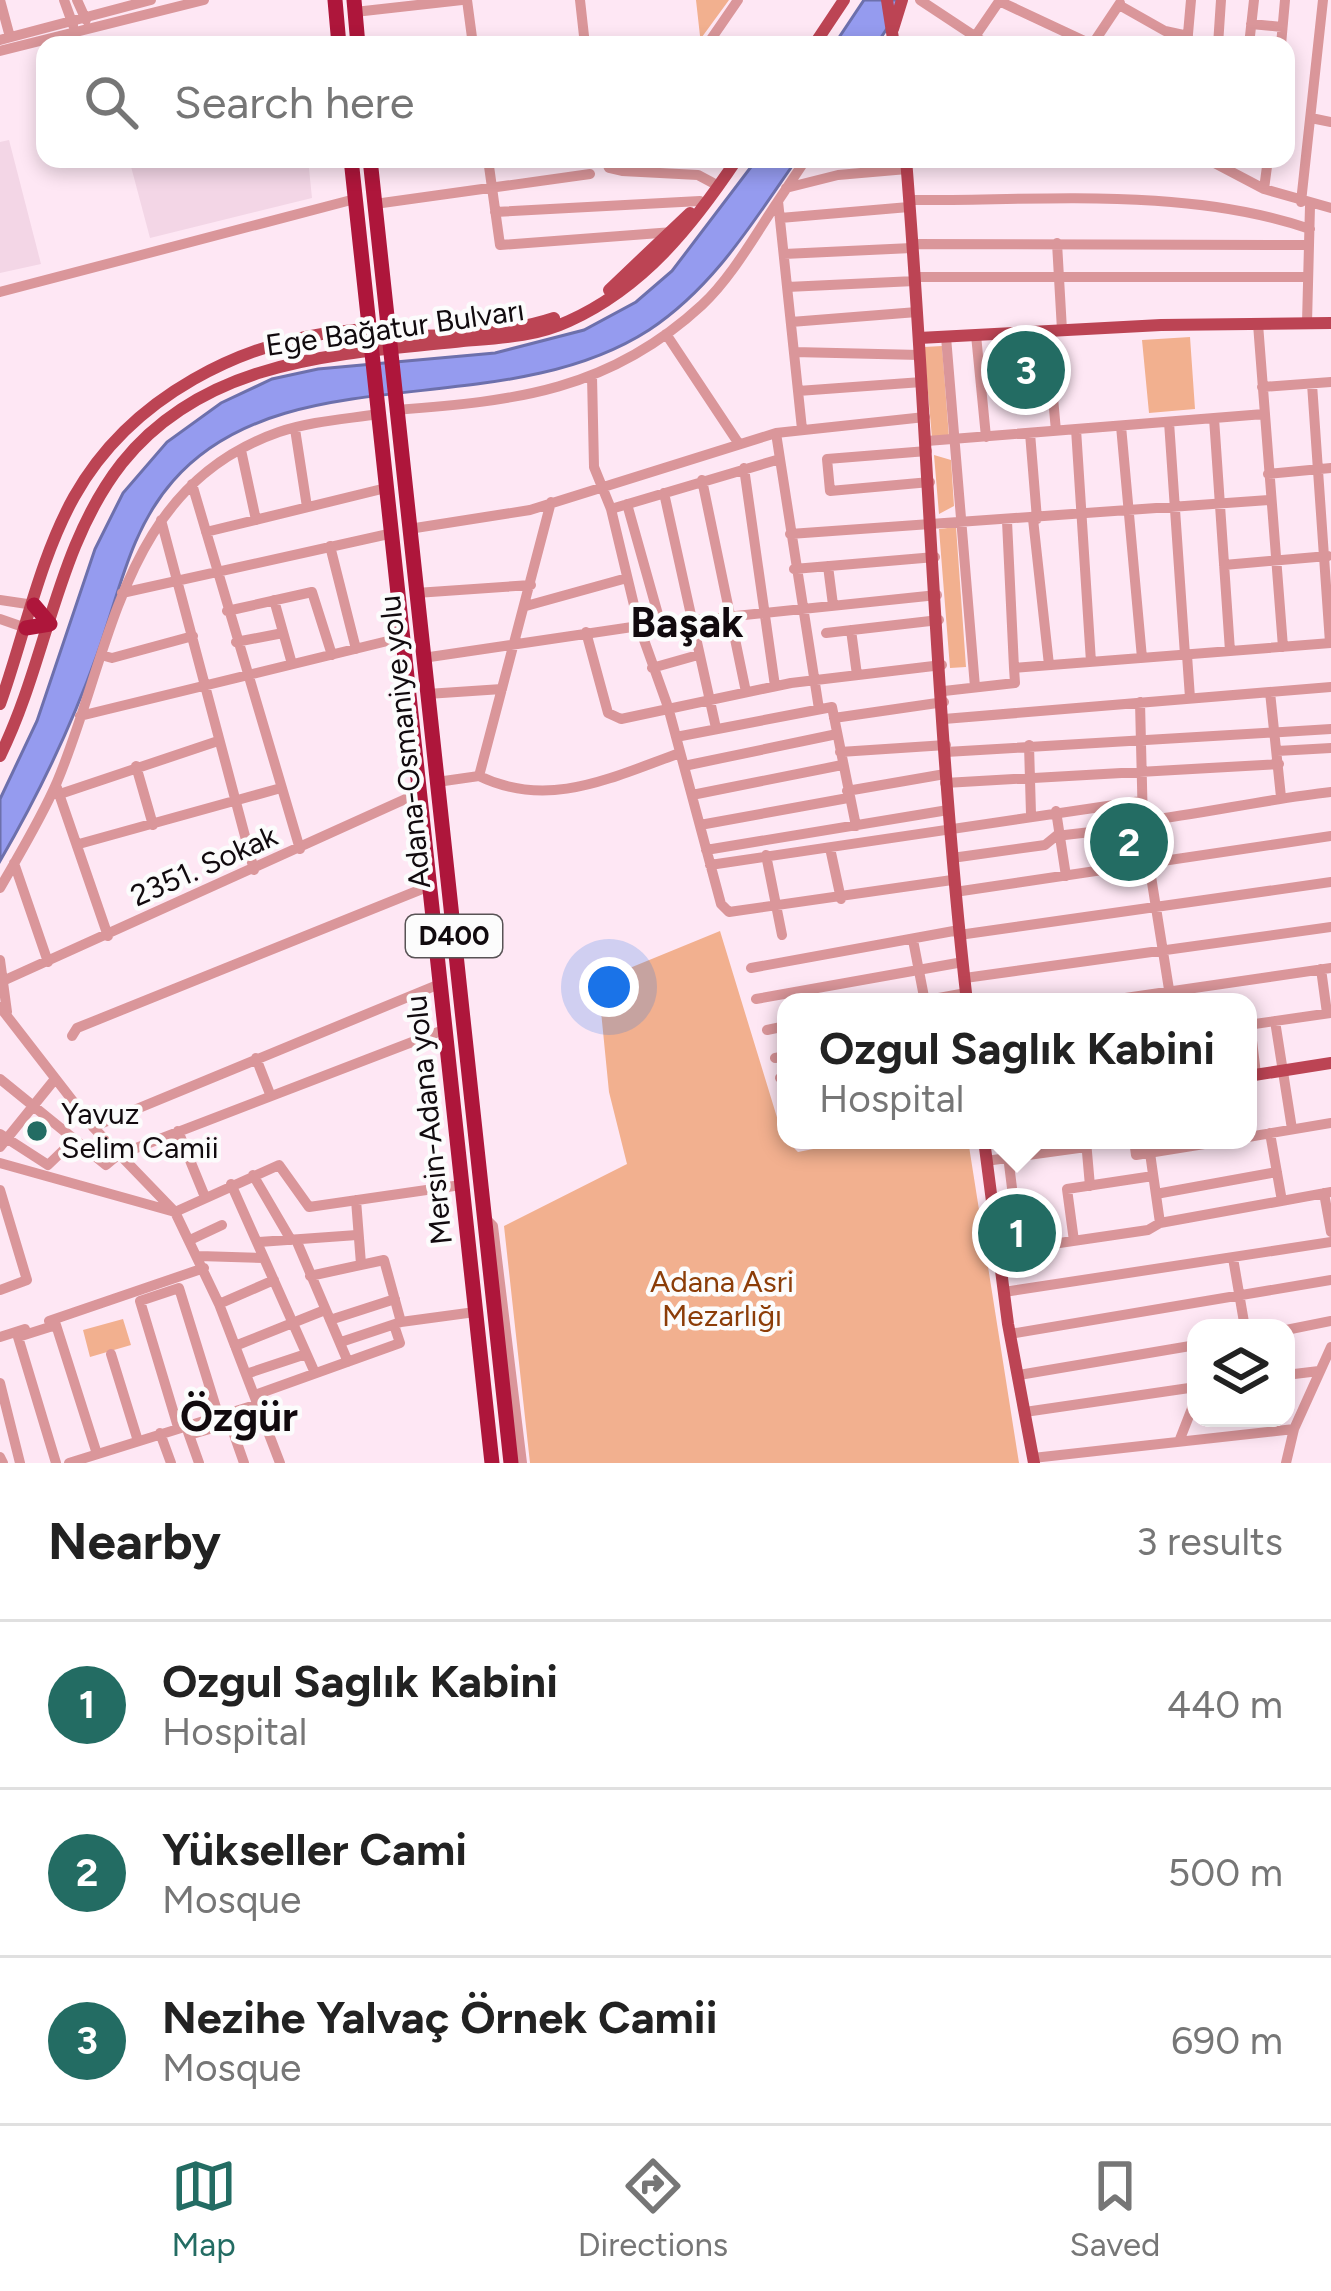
<!DOCTYPE html>
<html lang="en">
<head>
<meta charset="utf-8">
<style>
	:root { --surface:#fff; --page:#f2f2f2; --text:#222; --muted:#767676; --line:#e0e0e0; --accent:#236c63 }
	body { margin:0; font-family:Figtree,sans-serif; background:var(--page); color:var(--text) }
	.controls { position:absolute; right:36px; bottom:36px; display:grid; overflow:hidden; border-radius:24px; box-shadow:0 6px 18px #0003 }
	.controls button { width:108px; height:108px; display:grid; place-items:center; padding:0; border:0; border-bottom:3px solid var(--line); background:var(--surface); color:var(--text); font:60px sans-serif }
	.you { position:absolute; left:609px; top:987px; width:42px; height:42px; margin:-30px; border:9px solid #fff; border-radius:50%; background:#1a73e8; box-shadow:0 0 0 18px #1a73e833 }
	.badge { display:grid; place-items:center; width:78px; height:78px; border-radius:50%; background:var(--accent); color:#fff; font-size:39px; font-weight:700 }
	.pin { position:absolute; translate:-50% -50%; border:6px solid #fff; box-shadow:0 3px 12px #0006 }
	.popup { position:absolute; left:777px; top:993px; width:480px; height:156px; box-sizing:border-box; display:grid; place-content:center; border-radius:24px; background:var(--surface); filter:drop-shadow(0 3px 9px #0005); font-size:39px; white-space:nowrap; color:var(--muted) }
	.popup b { font-size:45px; color:var(--text) }
	.popup::after { content:''; position:absolute; left:50%; top:100%; margin-left:-24px; border:24px solid transparent; border-top-color:var(--surface) }
	.list { margin:0; padding:0; list-style:none }
	h2 { display:flex; justify-content:space-between; align-items:center; height:156px; margin:0; padding:0 48px; font-size:51px }
	h2 small { font-size:39px; font-weight:400; color:var(--muted) }
	.list li { display:grid; grid-template-columns:78px 1fr auto; gap:36px; align-items:center; box-sizing:border-box; height:168px; padding:0 48px; border-top:3px solid var(--line) }
	.list b { display:block; font-size:45px; white-space:nowrap }
	.list p { margin:0; font-size:39px; white-space:nowrap; color:var(--muted) }
	.list em { font-size:39px; font-style:normal; color:var(--muted) }
	.icon { flex:none; width:66px; height:66px; fill:none; stroke:currentColor; stroke-width:2; stroke-linecap:round; stroke-linejoin:round }
	.map { position:relative; flex:none; width:1331px; height:1463px; overflow:hidden }
	.search { position:absolute; background:var(--surface); box-shadow:0 6px 18px #0003; left:36px; right:36px; top:36px; height:132px; display:flex; align-items:center; gap:30px; box-sizing:border-box; padding:0 42px; border-radius:24px; color:var(--muted); font-size:45px }
	.sheet { height:660px; background:var(--surface) }
	nav { display:flex; justify-content:space-around; align-items:center; box-sizing:border-box; height:168px; border-top:3px solid var(--line); background:var(--surface); font-size:33px; color:var(--muted) }
	nav a { display:grid; justify-items:center; gap:6px }
	nav .on { color:var(--accent) }
	.map>svg:first-child { display:block }
	.built { fill:#f3d6e6 }
	.green { fill:#f2b08f }
	.water { fill:#959bef; stroke:#6d70ac; stroke-width:3 }
	.lines { fill:none; stroke-linecap:round; stroke-linejoin:round }
	.minor { stroke:#da969a; stroke-width:10 }
	.major { stroke:#bc4454; stroke-width:12 }
	.highway { stroke:#ae163b; stroke-width:15 }
	.poi-dot { fill:#236c63; stroke:#fcfcfc; stroke-width:4.5 }
	.labels { text-anchor:middle; stroke-width:9; stroke-linejoin:round; paint-order:stroke }
	.shield { fill:#fcfcfc; stroke:#585355; stroke-width:3 }
	.shield-label { font-size:27px; font-weight:bold; fill:#110a0e }
	.street-label { font-size:30px; fill:#110a0e; stroke:#fcfcfc }
	.poi-label { font-size:30px; fill:#110a0e; stroke:#fcfcfc; text-anchor:start }
	.park-label { font-size:30px; fill:#8c3d08; stroke:#fcfcfc }
	.district-label { font-size:42px; font-weight:bold; fill:#110a0e; stroke:#fcfcfc }
</style>
</head>
<body>
<div class="map">
<svg width="1331" height="1463" viewBox="0 0 1331 1463">
	<rect width="100%" height="100%" fill="#fee7f4"/>
	<path class="built" d="M9,140L41,264L0,273V142Z
		M129,159H308L312,198L150,238Z"/>
	<path class="green" d="M696,0H729L702,37L700,36Z
		M1190,337L1195,409L1149,413L1142,340Z
		M942,346L949,437L932,438L924,347Z
		M934,455L951,460L954,506L939,514Z
		M956,527L966,667L950,668L939,529Z
		M720,931L783,1137L798,1152L859,1140H968L1019,1463H530L504,1226L627,1164L609,1092L598,981Z
		M123,1319L131,1345L90,1357L83,1330Z"/>
	<path class="water" d="M864,0H906L876,45H834Z
		M757,159H797C753,222 714,287 649,330C502,425 285,353 173,481C129,531 119,595 97,655C71,727 39,794 0,861V799L37,721L95,549L123,493L167,442L221,403L272,379L318,369L495,353L584,330L636,302L672,271Z"/>
	<g class="lines">
		<path class="minor" d="M0,0L10,37
			M64,0L73,25
			M77,0L86,20
			M467,0L473,45
			M580,0L585,45
			M920,0L988,45
			M999,1L1093,45
			M1119,5L1165,31L1188,36
			M355,12L462,0
			M1251,24L1282,27
			M974,38L1000,0
			M0,40L151,0
			M707,45L738,0
			M1092,45L1120,3
			M1187,45L1191,0
			M1218,45L1221,0
			M1249,45L1254,0
			M1281,45L1285,0
			M0,51L204,0
			M1311,118L1331,122
			M488,159L500,245L673,232
			M605,159L609,168L622,171L630,159
			M1207,159L1264,189L1331,208
			M622,171L698,175L713,183
			M786,188L838,175L907,169
			M1264,189L1268,159
			M909,200C1039,201 1185,186 1310,229
			M1301,202L1323,0
			M375,204L590,174
			M495,212L700,201
			M780,218L909,207
			M1057,243L1062,330
			M912,244L1309,245
			M784,254L912,248
			M914,277H1308
			M787,287L915,281
			M0,292L355,199
			M791,322L917,312
			M1307,323L1310,206
			M1258,324L1283,647
			M1047,331L1056,431
			M666,334L739,444
			M976,335L986,437
			M946,337L975,687
			M794,352L920,355
			M592,376L594,467L611,509L639,626L937,595
			M1312,384L1330,643
			M1262,387L1331,382
			M798,391L922,382
			M396,410C515,401 609,391 702,305C732,277 755,235 778,201
			M1214,418L1230,651
			M1169,422L1185,655
			M1121,426L1142,658
			M295,429L307,507
			M802,429L778,201L806,159
			M1076,429L1091,662
			M1030,433L1037,519
			M927,441L1264,414
			M241,450L256,520
			M927,451L827,459L830,491L930,482
			M780,459L819,709
			M744,468L775,686
			M1268,474L1331,468
			M702,480L746,692
			M192,484L300,849
			M664,493L716,728
			M551,502L479,776C549,810 612,777 680,753
			M627,504L661,625
			M611,509L780,459L776,433L925,417
			M1033,519L1049,665
			M161,520L254,870
			M1007,521L1014,668
			M409,529L530,510L776,433
			M206,532L386,488
			M790,534L1269,500
			M330,546L356,649
			M1224,565L1328,556
			M828,566L833,605
			M794,569L935,557
			M122,593L393,533
			M416,593L531,585
			M0,600L34,605
			M274,600L292,664
			M526,606L627,578
			M227,611L312,592L332,655
			M0,619L26,628
			M851,630L857,675
			M586,632L608,713L621,719L791,683L942,665
			M826,633L939,620
			M236,642L283,633
			M101,655L112,658L193,636
			M1187,655L1190,698
			M423,658L639,626L668,707L721,904L729,912L952,880
			M652,668L698,655
			M944,691L1015,683L1014,668L1331,643
			M1270,692L1281,797
			M427,694L502,689
			M1140,702L1143,826L1171,1002
			M80,716L404,637
			M834,718L944,702
			M944,719L1331,687
			M676,737L832,707L856,826
			M1029,745L1031,814
			M1277,751L1331,748
			M840,752L946,745
			M946,752L1331,729
			M136,766L153,825
			M684,766L837,734
			M437,782L479,776
			M945,783L1279,764
			M57,788L108,936
			M847,791L945,774
			M63,793L218,741
			M692,795L842,765
			M1056,811L1066,876
			M1143,821C1208,813 1267,799 1331,792
			M700,825L848,798
			M79,844L281,788
			M830,848L841,899
			M706,850L948,810
			M766,855L782,935
			M952,858L1045,845L1056,836L1143,826
			M14,863L48,962
			M710,865L1141,801
			M0,888C20,853 41,819 57,782C113,649 121,487 279,432C311,421 347,419 379,414
			M955,892L1331,836
			M959,935L1331,882
			M913,940L925,1002
			M0,960L7,1012
			M751,968L959,930
			M1321,969L1327,1013
			M965,978L1331,927
			M5,980L421,792
			M756,999L963,962
			M917,1002L966,993
			M1098,1002L1331,968
			M0,1007L93,1127L175,1212L219,1304L280,1463
			M1275,1021L1292,1129
			M1250,1024L1256,1074
			M1248,1025L1331,1013
			M767,1030L786,1026
			M72,1036L77,1028L432,885
			M256,1058L270,1094
			M775,1058L786,1056
			M780,1078L786,1077
			M0,1079L106,1165L118,1155L446,1029
			M93,1127L442,983
			M178,1131L205,1197
			M1270,1133L1282,1201
			M0,1134L48,1165L75,1139
			M1248,1137L1331,1123
			M1134,1140L1136,1155L1229,1140
			M1086,1141L1090,1186
			M0,1147L55,1079
			M1150,1153L1160,1223
			M986,1161L1086,1147
			M0,1163L175,1212L279,1165L309,1207L461,1185
			M253,1175L291,1240
			M231,1184L315,1373
			M0,1190L27,1280L0,1290
			M1324,1193L1331,1232
			M1156,1194L1277,1172
			M356,1200L361,1264
			M486,1219L493,1226L522,1463
			M995,1231L1008,1229L1016,1220L1006,1140
			M190,1240L222,1225
			M1074,1241L1067,1189L1153,1176
			M259,1242L357,1235
			M297,1242L348,1362
			M998,1252L1148,1230L1160,1223L1331,1192
			M199,1256L263,1258
			M1233,1258L1245,1328
			M310,1276L384,1260L401,1322
			M1004,1292L1331,1242
			M219,1304L274,1280
			M330,1320L395,1299
			M49,1321L204,1268
			M1286,1330L1331,1321
			M1010,1334L1331,1280
			M0,1337L25,1329
			M341,1342L401,1322L475,1312
			M235,1346L325,1310
			M111,1354L138,1441
			M246,1374L306,1354
			M1019,1375L1196,1345
			M1286,1375L1319,1371
			M0,1383L20,1463
			M255,1395L400,1343L394,1325
			M1025,1412L1196,1387
			M178,1427L140,1301L179,1288L218,1414
			M188,1432L199,1463
			M160,1433L171,1463
			M189,1435L230,1423L244,1463
			M1180,1439L1196,1398
			M0,1457L3,1463
			M1033,1458L1294,1429
			M56,1463L18,1337L56,1325L97,1454
			M69,1463L258,1404
			M1286,1463L1294,1429L1331,1347"/>
		<path class="major" d="M887,0L894,45
			M893,29L902,0
			M814,45L844,0
			M906,159C929,440 935,723 967,1002
			M609,290L690,213
			M919,338L1161,325L1331,323
			M0,704C24,637 39,560 74,497C130,397 243,339 354,330C373,328 390,337 408,336C455,336 509,333 554,318
			M0,756C47,661 56,547 122,463C206,358 340,354 463,341C499,338 535,337 569,321C644,287 693,225 737,159
			M1248,1076L1331,1063
			M984,1140L1008,1324L1034,1463"/>
		<path class="highway" d="M335,0L339,45
			M354,0L358,45
			M351,159L492,1463
			M370,159L511,1463
			M26,628L50,624L34,605"/>
	</g>
	<circle class="poi-dot" cx="37" cy="1131" r="12"/>
	<g class="labels">
		<rect class="shield" x="406" y="915" width="96" height="42" rx="9"/>
		<g class="shield-label">
			<text x="454" y="945">D400</text>
		</g>
		<g class="street-label">
			<text transform="translate(395 328) rotate(-8)" y="10">Ege Bağatur Bulvarı</text>
			<text transform="translate(405 742) rotate(-96)" y="10">Adana-Osmaniye yolu</text>
			<text transform="translate(204 866) rotate(-24)" y="10">2351. Sokak</text>
			<text transform="translate(429 1120) rotate(-96)" y="10">Mersin-Adana yolu</text>
		</g>
		<g class="poi-label">
			<text x="61" y="1124">Yavuz<tspan x="61" dy="34">Selim Camii</tspan></text>
		</g>
		<g class="park-label">
			<text x="722" y="1292">Adana Asri<tspan x="722" dy="34">Mezarlığı</tspan></text>
		</g>
		<g class="district-label">
			<text x="687" y="637">Başak</text>
			<text x="239" y="1431">Özgür</text>
		</g>
	</g>
</svg>
<div class="controls">
<button><svg class="icon" aria-label="layers" viewBox="0 0 24 24"><path d="M12 4l9 5-9 5-9-5zM3 14l9 5 9-5"/></svg></button>
</div>
<div class="you"></div>
<div class="pin badge" style="left:1017px;top:1233px">1</div>
<div class="popup"><b>Ozgul Saglık Kabini</b>Hospital</div>
<div class="pin badge" style="left:1129px;top:842px">2</div>
<div class="pin badge" style="left:1026px;top:370px">3</div>
<div class="search"><svg class="icon" aria-label="search" viewBox="0 0 24 24"><circle cx="10" cy="10" r="6"/><path d="M15 15l6 6"/></svg>Search here</div>
</div>
<section class="sheet">
<h2>Nearby<small>3 results</small></h2>
<ul class="list">
<li><span class="badge">1</span><div><b>Ozgul Saglık Kabini</b><p>Hospital</p></div><em>440 m</em></li>
<li><span class="badge">2</span><div><b>Yükseller Cami</b><p>Mosque</p></div><em>500 m</em></li>
<li><span class="badge">3</span><div><b>Nezihe Yalvaç Örnek Camii</b><p>Mosque</p></div><em>690 m</em></li>
</ul>
</section>
<nav>
<a class="on"><svg class="icon" aria-label="map" viewBox="0 0 24 24"><path d="M3 6l6-2 6 2 6-2v14l-6 2-6-2-6 2zM9 4v14M15 6v14"/></svg>Map</a>
<a><svg class="icon" aria-label="directions" viewBox="0 0 24 24"><path d="M12 3l9 9-9 9-9-9zM9 14v-3h6M13 9l2 2-2 2"/></svg>Directions</a>
<a><svg class="icon" aria-label="saved" viewBox="0 0 24 24"><path d="M7 4h10v16l-5-4-5 4z"/></svg>Saved</a>
</nav>
</body>
</html>
